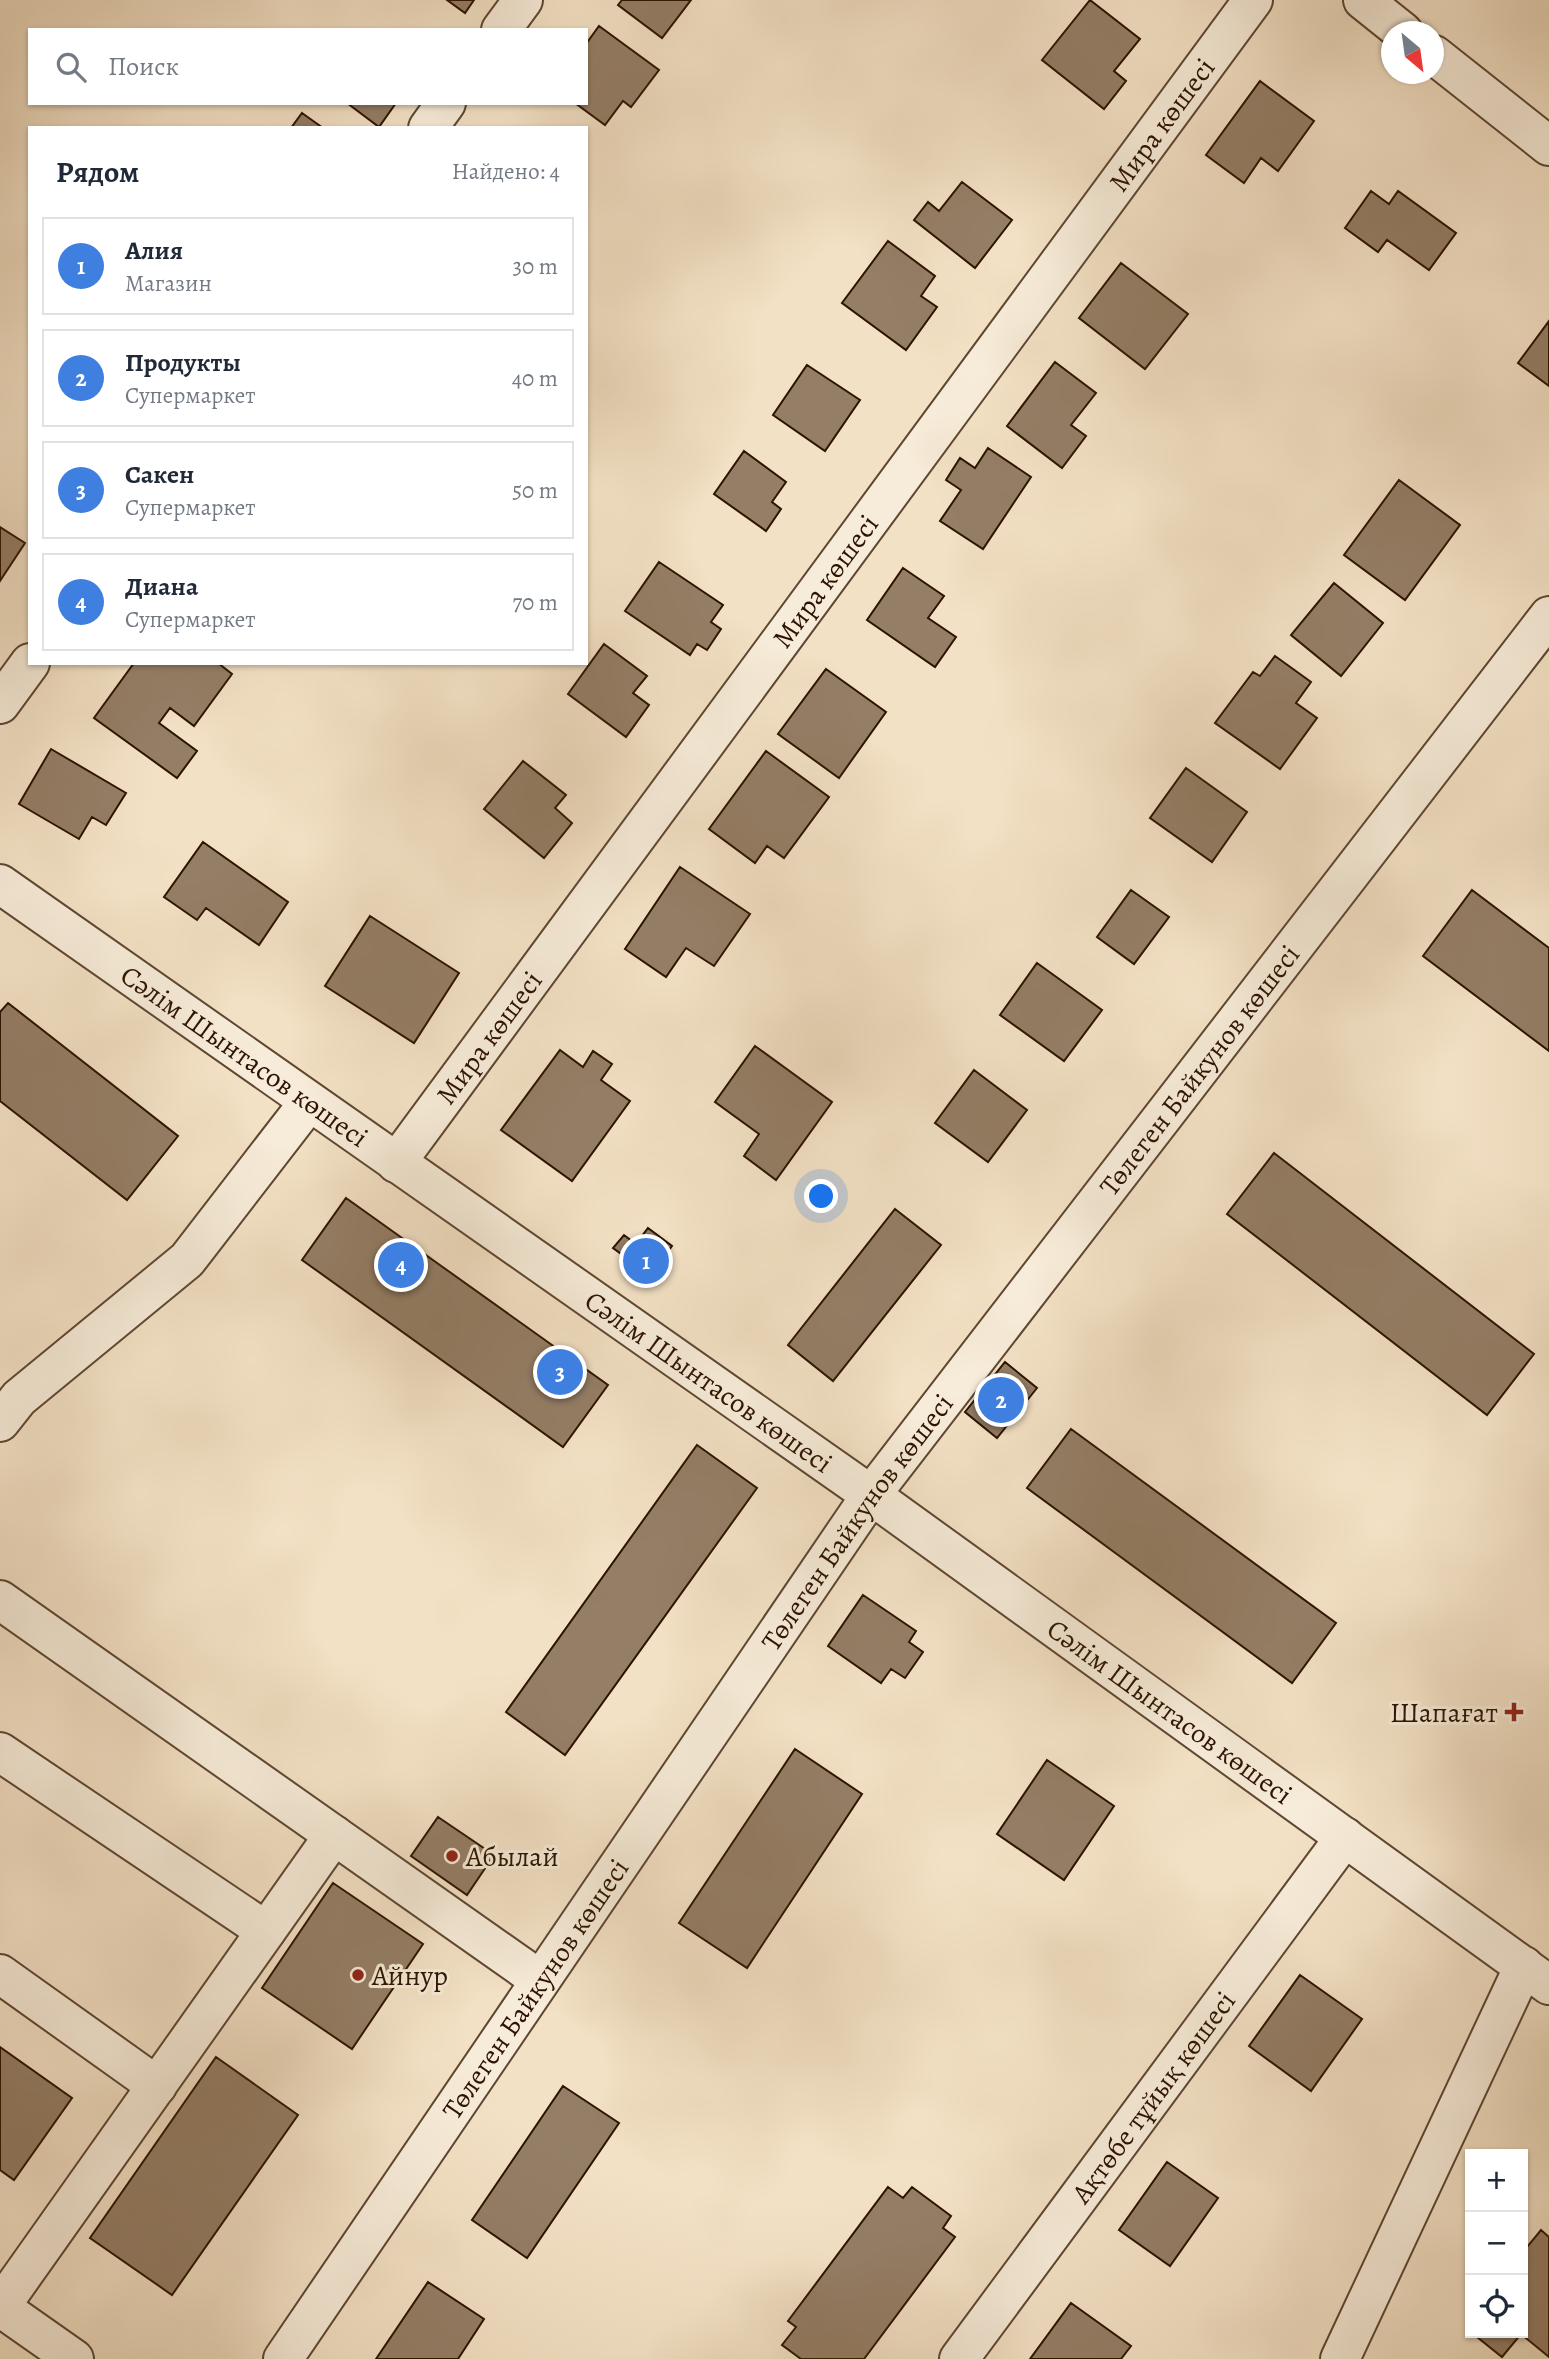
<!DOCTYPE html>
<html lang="ru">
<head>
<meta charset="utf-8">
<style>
	:root { --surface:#fff; --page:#f6f6f7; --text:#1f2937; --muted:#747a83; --line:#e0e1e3; --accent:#0b8043 }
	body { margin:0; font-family:Alegreya,serif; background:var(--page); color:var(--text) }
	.controls { position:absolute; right:21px; bottom:21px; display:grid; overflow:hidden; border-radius:0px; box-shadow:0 2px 5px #0004 }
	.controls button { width:63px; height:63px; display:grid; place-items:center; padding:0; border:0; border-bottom:2px solid var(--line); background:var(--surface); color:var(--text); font:35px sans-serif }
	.compass { position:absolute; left:1381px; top:21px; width:63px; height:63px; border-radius:50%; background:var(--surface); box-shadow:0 2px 5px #0004; rotate:151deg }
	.you { position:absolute; left:822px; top:1197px; width:24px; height:24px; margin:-18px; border:5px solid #fff; border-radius:50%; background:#1a73e8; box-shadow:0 0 0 10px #1a73e833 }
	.badge { display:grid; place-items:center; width:46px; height:46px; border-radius:50%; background:var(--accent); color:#fff; font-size:23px; font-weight:700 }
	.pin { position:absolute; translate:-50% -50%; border:4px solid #fff; box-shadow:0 2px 7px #0006 }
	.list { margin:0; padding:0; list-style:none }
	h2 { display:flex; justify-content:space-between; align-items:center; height:91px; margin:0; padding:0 28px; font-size:30px }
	h2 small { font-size:23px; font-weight:400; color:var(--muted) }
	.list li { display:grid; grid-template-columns:46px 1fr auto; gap:21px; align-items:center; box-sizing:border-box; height:98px; margin:0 14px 14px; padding:0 14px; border:2px solid var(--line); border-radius:0px }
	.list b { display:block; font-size:26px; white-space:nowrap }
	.list p { margin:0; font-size:23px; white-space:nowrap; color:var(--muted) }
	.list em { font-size:23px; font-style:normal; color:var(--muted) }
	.icon { flex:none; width:38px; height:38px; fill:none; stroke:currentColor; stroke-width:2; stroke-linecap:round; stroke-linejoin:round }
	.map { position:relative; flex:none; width:1549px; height:2359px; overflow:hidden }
	.search { position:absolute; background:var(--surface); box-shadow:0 2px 5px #0004; left:28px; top:28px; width:560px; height:77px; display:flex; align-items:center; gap:18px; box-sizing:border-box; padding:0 24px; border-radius:0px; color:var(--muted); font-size:26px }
	.panel { position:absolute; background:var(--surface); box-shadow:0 2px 5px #0004; left:28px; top:126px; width:560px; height:539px; border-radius:0px }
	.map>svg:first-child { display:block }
	.building { fill:#947e66; stroke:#2d1300; stroke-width:2 }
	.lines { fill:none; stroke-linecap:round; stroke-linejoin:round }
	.minor-casing { stroke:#5e4631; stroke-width:42 }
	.minor { stroke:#f7ecd9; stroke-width:38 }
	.poi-dot { fill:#8f2418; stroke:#f7ecd9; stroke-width:2.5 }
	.labels { text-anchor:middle; stroke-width:6; stroke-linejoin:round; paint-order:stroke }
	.street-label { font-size:28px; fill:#2d1300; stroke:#f7ecd9 }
	.poi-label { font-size:28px; fill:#2d1300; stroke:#f7ecd9; text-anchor:start }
</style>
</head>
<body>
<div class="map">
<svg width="1549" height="2359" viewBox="0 0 1549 2359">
	<rect width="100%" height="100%" fill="#f3e1c5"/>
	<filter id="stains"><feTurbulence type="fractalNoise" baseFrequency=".00286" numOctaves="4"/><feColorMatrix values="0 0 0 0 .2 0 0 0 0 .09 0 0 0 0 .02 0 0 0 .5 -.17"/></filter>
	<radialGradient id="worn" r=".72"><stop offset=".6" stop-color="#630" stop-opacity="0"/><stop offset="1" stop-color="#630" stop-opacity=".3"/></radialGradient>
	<path class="building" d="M447,0H474L465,13Z
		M622,0H691L662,38L618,5Z
		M1090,0L1140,39L1114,71L1126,81L1104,109L1042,60Z
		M599,26L659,70L631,107L623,101L605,125L575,103H586V44Z
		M1260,81L1314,121L1278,171L1261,158L1244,183L1206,155Z
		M347,103H396L379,127Z
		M302,113L323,128H291Z
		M962,182L1012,220L975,268L914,220L928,202L939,211Z
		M1371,191L1389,204L1398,191L1456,233L1429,270L1387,240L1378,252L1345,228Z
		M888,241L935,276L921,296L937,307L906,350L842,303Z
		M1121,263L1188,314L1145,369L1079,318Z
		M1549,321V386L1518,363Z
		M1055,362L1096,393L1071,425L1086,436L1062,468L1007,426Z
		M807,365L860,400L825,451L773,415Z
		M988,448L1031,477L983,549L940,521L961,490L946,480L960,458L975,468Z
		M744,451L786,482L772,502L781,509L766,531L714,494Z
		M1399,480L1460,525L1405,600L1344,555Z
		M0,527L25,543L0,581Z
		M659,562L723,605L711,622L721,629L707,650L697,644L690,655L625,611Z
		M903,568L944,596L928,618L956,637L935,667L867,620Z
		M1334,583L1383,623L1341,676L1291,635Z
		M604,644L647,676L633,693L649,705L626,737L568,694Z
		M1275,656L1311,682L1296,703L1317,718L1280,769L1215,723L1253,672L1260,676Z
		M134,663H218L232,674L194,726L170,708L159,723L197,751L177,778L94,718Z
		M826,669L886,712L839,778L778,734Z
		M51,749L126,793L106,825L92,817L79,839L19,804Z
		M766,751L829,797L784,858L767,846L755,863L709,829Z
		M523,761L566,795L555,808L572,823L544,858L484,809Z
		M1186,768L1247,812L1212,862L1150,818Z
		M203,842L288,902L259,945L206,908L197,920L164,897Z
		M680,867L750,914L714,966L686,948L666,977L625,949Z
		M1131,890L1169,917L1134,964L1097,937Z
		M1472,890L1549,948V1051L1423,956Z
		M370,916L459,973L414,1043L325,986Z
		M1037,963L1102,1010L1064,1061L1000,1015Z
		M8,1003L178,1136L127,1200L0,1101V1012Z
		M755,1046L832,1102L776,1180L744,1156L759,1134L715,1102Z
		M560,1050L583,1067L593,1051L612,1064L601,1080L630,1101L572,1181L501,1130Z
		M974,1070L1027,1110L988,1162L935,1123Z
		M1274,1153L1534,1354L1487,1415L1227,1214Z
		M346,1198L608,1385L563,1447L302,1260Z
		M895,1209L941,1245L833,1381L788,1345Z
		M648,1228L672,1246L650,1275L613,1248L624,1235L636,1244Z
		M1005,1362L1037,1388L997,1438L965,1412Z
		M1071,1429L1336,1623L1292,1683L1027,1488Z
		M697,1445L757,1488L565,1755L506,1712Z
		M863,1595L916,1631L909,1642L923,1652L905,1678L891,1669L881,1683L828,1646Z
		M795,1749L862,1794L747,1968L679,1923Z
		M1047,1760L1114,1806L1064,1880L997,1834Z
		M438,1817L494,1855L467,1895L411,1856Z
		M333,1883L423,1944L352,2049L262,1988Z
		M1300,1975L1362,2019L1311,2091L1249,2046Z
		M0,2047L72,2098L14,2180L0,2170Z
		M216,2057L298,2115L172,2295L90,2238Z
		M563,2086L619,2123L527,2258L472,2220Z
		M1167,2162L1218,2198L1170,2266L1119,2230Z
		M888,2187L903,2198L912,2187L951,2216L943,2228L955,2237L864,2359H801L782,2345L796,2327L788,2321Z
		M1541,2230L1549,2237V2357L1521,2334L1502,2357L1472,2333H1523V2252Z
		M428,2282L484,2319L458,2359H376Z
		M1071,2303L1131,2346L1121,2359H1030Z"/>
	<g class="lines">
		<defs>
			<g id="minor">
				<path d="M1363,0L1403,32"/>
				<path d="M501,30L523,0"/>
				<path d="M1434,55L1549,146"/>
				<path d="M428,128L446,103"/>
				<path d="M0,704L30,663"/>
				<path id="s1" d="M0,884L871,1495L1549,1985"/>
				<path id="s2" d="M396,1163L1253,0"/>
				<path d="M0,1422L19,1398L187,1260L309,1102"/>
				<path d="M0,1600L540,1980"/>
				<path d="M0,1752L266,1931"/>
				<path d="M0,1974L157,2086"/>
				<path d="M74,2359L0,2307L334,1835"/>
				<path id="s3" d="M283,2359L871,1495L1549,616"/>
				<path id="s4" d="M959,2359L1345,1837"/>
				<path d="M1340,2359L1524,1966"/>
			</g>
		</defs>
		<use href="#minor" class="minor-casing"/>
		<use href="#minor" class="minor"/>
	</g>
	<g class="poi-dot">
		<path d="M1510.5 1701.5h7v7h7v7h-7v7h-7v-7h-7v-7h7z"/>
		<circle cx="452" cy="1856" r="7"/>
		<circle cx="358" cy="1975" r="7"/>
	</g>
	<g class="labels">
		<g class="street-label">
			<text dy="10" stroke="none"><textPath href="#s2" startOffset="1290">Мира көшесі</textPath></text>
			<text dy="10" stroke="none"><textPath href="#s2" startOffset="723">Мира көшесі</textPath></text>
			<text dy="10" stroke="none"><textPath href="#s2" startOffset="156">Мира көшесі</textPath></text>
			<text dy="10" stroke="none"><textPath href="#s1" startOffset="299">Сәлім Шынтасов көшесі</textPath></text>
			<text dy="10" stroke="none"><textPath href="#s3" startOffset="1582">Төлеген Байкунов көшесі</textPath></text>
			<text dy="10" stroke="none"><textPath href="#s1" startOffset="866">Сәлім Шынтасов көшесі</textPath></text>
			<text dy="10" stroke="none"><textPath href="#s3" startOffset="1015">Төлеген Байкунов көшесі</textPath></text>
			<text dy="10" stroke="none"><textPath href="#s1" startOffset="1433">Сәлім Шынтасов көшесі</textPath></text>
			<text dy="10" stroke="none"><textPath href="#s3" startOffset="448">Төлеген Байкунов көшесі</textPath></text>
			<text dy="10" stroke="none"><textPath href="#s4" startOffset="326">Ақтөбе тұйық көшесі</textPath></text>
		</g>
		<g class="poi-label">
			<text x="1498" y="1722" text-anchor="end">Шапағат</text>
			<text x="466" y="1866">Абылай</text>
			<text x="372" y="1985">Айнур</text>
		</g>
	</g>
	<rect width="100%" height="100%" filter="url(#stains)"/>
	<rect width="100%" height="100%" fill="url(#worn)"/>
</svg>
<div class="controls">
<button>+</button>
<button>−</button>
<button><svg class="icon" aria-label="locate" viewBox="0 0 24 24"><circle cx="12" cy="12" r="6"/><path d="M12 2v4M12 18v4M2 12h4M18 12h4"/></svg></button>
</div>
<svg class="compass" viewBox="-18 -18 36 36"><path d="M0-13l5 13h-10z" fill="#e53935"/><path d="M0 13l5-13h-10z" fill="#747a83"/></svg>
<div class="you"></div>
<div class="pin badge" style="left:646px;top:1261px;background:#3f7fe0">1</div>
<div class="pin badge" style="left:1001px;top:1400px;background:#3f7fe0">2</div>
<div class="pin badge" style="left:560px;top:1372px;background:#3f7fe0">3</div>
<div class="pin badge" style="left:401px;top:1265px;background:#3f7fe0">4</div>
<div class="search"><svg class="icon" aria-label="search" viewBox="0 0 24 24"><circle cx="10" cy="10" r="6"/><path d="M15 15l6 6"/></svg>Поиск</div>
<section class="panel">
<h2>Рядом<small>Найдено: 4</small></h2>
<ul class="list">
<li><span class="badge" style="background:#3f7fe0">1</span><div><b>Алия</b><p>Магазин</p></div><em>30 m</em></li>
<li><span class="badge" style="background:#3f7fe0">2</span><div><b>Продукты</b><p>Супермаркет</p></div><em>40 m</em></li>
<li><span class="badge" style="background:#3f7fe0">3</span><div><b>Сакен</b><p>Супермаркет</p></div><em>50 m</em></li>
<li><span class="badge" style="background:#3f7fe0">4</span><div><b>Диана</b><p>Супермаркет</p></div><em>70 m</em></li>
</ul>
</section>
</div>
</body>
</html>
